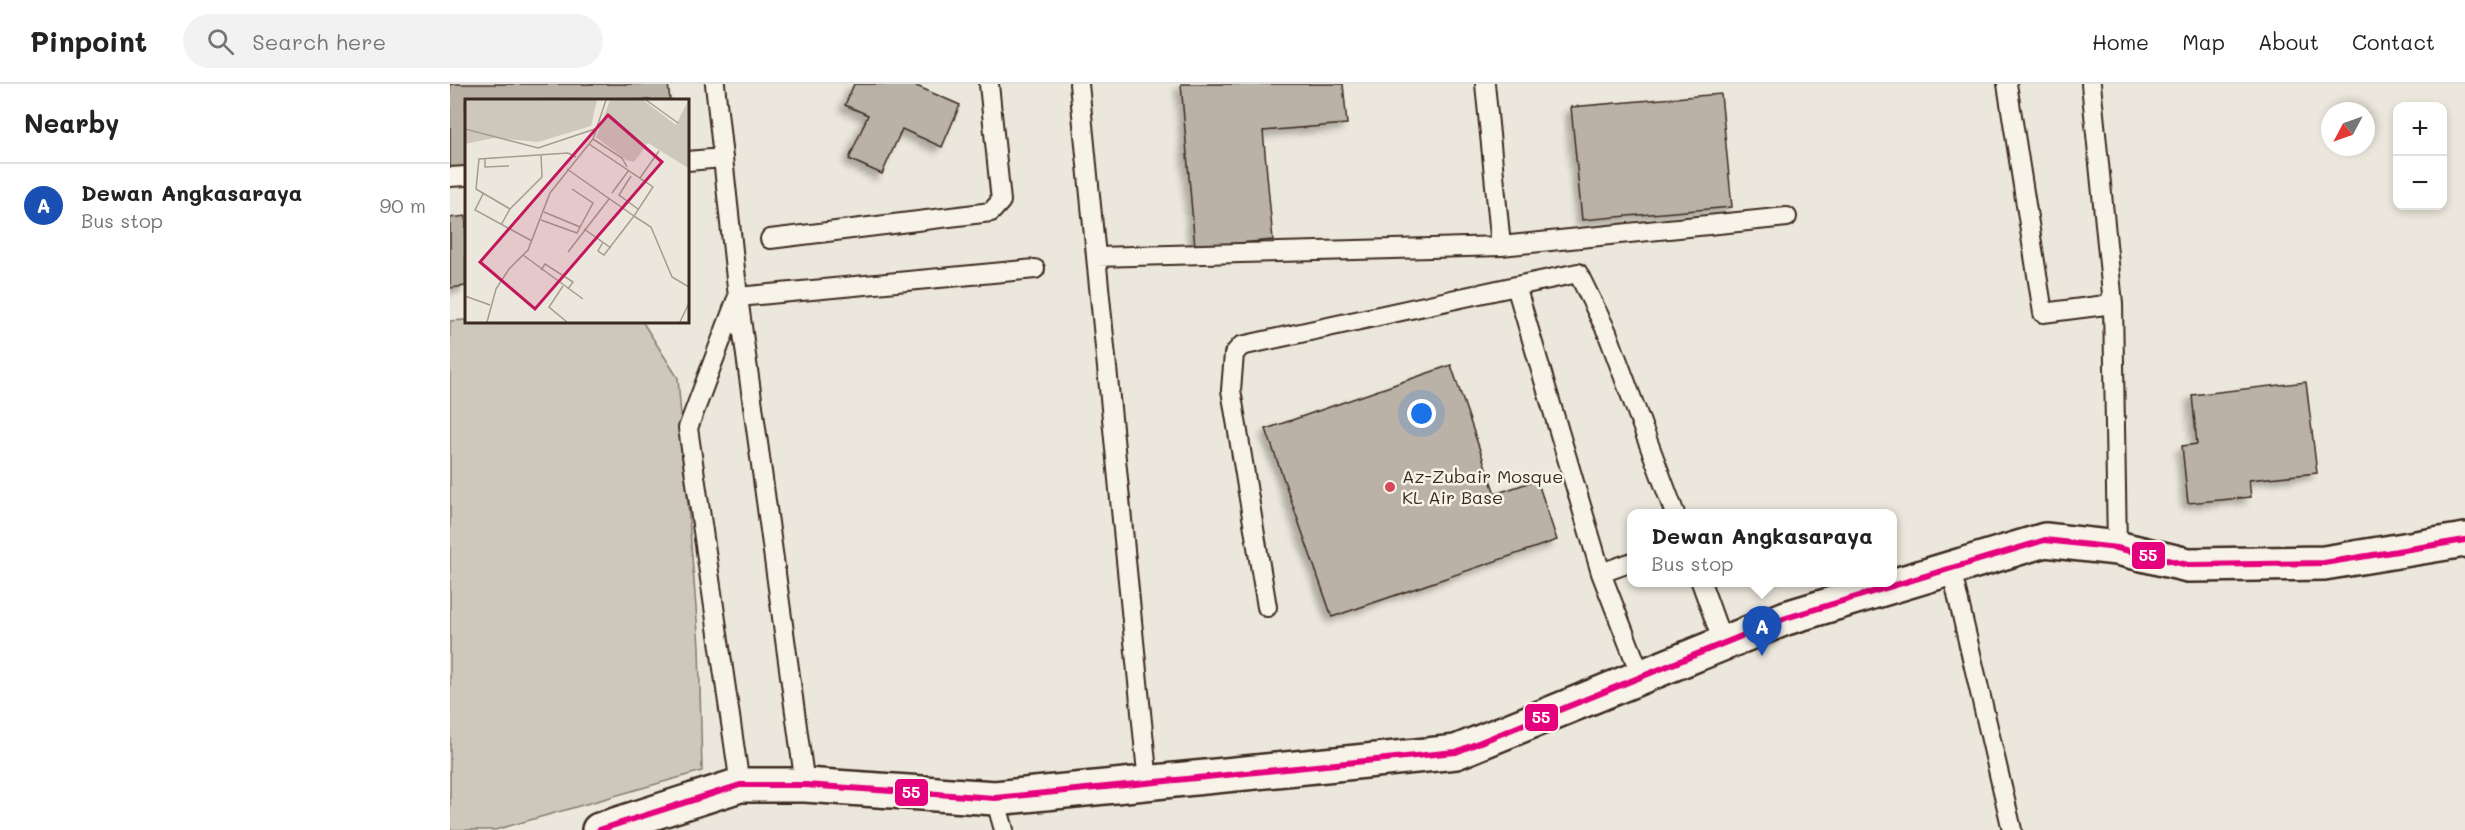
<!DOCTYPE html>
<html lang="en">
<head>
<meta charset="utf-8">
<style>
	:root { --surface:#fff; --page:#f2f2f2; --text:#222; --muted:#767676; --line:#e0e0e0; --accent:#d1495b }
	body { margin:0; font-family:Mali,sans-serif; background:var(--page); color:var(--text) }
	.controls { position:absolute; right:18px; top:18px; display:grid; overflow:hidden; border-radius:12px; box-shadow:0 3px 9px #0003 }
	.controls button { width:54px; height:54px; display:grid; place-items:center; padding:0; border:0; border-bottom:2px solid var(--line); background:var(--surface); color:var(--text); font:30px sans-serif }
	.compass { position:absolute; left:1871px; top:18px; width:54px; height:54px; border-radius:50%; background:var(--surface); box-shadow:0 3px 9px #0003; rotate:229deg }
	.you { position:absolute; left:972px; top:330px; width:21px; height:21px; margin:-15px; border:4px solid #fff; border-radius:50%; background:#1a73e8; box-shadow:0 0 0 9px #1a73e833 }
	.badge { display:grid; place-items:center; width:39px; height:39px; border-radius:50%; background:var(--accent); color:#fff; font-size:20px; font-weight:700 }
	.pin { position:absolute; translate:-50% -50px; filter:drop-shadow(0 2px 3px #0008) }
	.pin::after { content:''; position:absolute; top:32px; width:21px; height:18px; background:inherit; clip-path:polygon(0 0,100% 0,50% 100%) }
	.popup { position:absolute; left:1177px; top:425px; width:270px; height:78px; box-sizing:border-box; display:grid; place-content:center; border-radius:12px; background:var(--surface); filter:drop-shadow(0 2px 4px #0005); font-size:20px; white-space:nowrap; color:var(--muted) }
	.popup b { font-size:22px; color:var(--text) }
	.popup::after { content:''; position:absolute; left:50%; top:100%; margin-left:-12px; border:12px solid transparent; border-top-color:var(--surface) }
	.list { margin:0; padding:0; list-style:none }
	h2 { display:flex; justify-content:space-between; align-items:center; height:78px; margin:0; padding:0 24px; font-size:26px }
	h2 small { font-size:20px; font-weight:400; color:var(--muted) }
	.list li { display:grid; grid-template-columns:39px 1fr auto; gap:18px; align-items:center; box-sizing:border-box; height:84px; padding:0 24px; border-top:2px solid var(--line) }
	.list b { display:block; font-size:22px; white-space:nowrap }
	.list p { margin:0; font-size:20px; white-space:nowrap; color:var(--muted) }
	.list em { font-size:20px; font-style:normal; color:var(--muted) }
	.icon { flex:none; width:33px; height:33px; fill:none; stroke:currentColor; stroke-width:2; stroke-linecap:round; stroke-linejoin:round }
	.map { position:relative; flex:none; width:2015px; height:746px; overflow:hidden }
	header { display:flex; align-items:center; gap:36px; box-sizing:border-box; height:84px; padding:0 30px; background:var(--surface); border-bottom:2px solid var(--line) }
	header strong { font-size:28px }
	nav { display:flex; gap:33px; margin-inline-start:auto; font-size:21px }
	.search { width:420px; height:54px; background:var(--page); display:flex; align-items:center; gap:15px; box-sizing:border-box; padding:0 21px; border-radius:33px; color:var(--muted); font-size:22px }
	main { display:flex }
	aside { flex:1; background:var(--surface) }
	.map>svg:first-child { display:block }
	.green { fill:#cec8bc; stroke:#84796d; stroke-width:1.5 }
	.building { fill:#bab2a7; stroke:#3b2a1e; stroke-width:1.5; filter:url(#shadow) }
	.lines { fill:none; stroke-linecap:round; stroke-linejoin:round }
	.lane-casing { stroke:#3b2a1e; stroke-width:22 }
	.street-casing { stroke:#3b2a1e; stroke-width:38 }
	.lane { stroke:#f7f3e8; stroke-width:18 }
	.street { stroke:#f7f3e8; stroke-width:33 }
	.bus-1-casing { stroke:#f7f3e8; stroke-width:10 }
	.bus-1 { stroke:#e5007d; stroke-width:6 }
	.poi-dot { fill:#d1495b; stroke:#f7f3e8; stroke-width:2 }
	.labels { text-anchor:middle; stroke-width:5; stroke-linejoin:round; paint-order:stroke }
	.poi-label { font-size:18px; fill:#3b2a1e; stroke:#f7f3e8; text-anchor:start }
	.inset-road { fill:none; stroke:#a59b90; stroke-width:1.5 }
	.view { fill:#c2185b; fill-opacity:0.15; stroke:#c2185b; stroke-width:3 }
	.inset-edge { fill:none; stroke:#3b2a1e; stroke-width:3 }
	.line-badge { stroke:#f7f3e8; stroke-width:2 }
	.badge-label { font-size:16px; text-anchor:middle; font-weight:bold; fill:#fff }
</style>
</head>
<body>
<header>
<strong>Pinpoint</strong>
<div class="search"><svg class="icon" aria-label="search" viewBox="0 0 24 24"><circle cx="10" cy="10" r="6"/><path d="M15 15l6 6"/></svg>Search here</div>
<nav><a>Home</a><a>Map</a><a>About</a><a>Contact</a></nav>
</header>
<main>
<aside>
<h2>Nearby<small></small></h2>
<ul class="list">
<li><span class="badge" style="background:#1a4fb4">A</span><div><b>Dewan Angkasaraya</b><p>Bus stop</p></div><em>90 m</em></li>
</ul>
</aside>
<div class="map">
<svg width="2015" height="746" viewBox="0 0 2015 746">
	<defs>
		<filter id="shadow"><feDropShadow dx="-5.5" dy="5.5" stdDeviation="3" flood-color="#0004"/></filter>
	</defs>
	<rect width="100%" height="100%" fill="#ece7dc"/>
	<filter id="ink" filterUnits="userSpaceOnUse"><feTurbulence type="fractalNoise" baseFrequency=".0167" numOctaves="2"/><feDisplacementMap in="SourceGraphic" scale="12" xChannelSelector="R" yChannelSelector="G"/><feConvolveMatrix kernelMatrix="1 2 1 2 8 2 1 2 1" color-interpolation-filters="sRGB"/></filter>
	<g filter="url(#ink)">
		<path class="green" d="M16,236L192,237L228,294L249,562L252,687L45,746H0V237Z"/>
		<path class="building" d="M0,0H218L220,16H16V84L0,85Z
			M404,0H462L510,21L492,63L452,45L432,90L399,75L418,31L395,21Z
			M731,0H893L897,40L813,47L823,156L745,163Z
			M1271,10L1282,123L1132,136L1121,23Z
			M16,132V202L0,204V134Z
			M1001,281L1045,410L1087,396L1107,456L882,533L816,345Z
			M1856,298L1867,389L1799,396L1801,413L1738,419L1732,362L1747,360L1742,311Z"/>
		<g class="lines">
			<defs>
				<path id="lane" d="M265,0L288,213L355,701
					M629,0L698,699
					M1035,0L1051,162
					M1557,0L1593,229L1663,220
					M1641,0L1663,220L1667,464
					M237,77L273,74
					M0,93L16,92
					M320,155L541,128L551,117L539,0
					M647,173L1051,162L1337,133
					M288,213L585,185
					M286,217L238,344L290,701
					M1501,484L1562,746
					M1151,489L1182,478
					M1251,498L1273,559
					M817,523L781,306L784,270L791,262L1066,202
					M1191,592L1151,489L1066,202L1128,189L1157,248L1225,430
					M545,714L554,746"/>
				<path id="street" d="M149,746L290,701H355L545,714L1006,668L1336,534L1595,456L1667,464L1738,481L1874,479L2015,456"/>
			</defs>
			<use href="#lane" class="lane-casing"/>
			<use href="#street" class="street-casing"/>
			<use href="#lane" class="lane"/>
			<use href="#street" class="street"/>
			<defs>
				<path id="bus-1" d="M149,746L290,701H355L545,714L1006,668L1336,534L1595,456L1667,464L1738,481L1874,479L2015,456"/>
			</defs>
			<use href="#bus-1" class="bus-1-casing"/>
			<use href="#bus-1" class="bus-1"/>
		</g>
	</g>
	<circle class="poi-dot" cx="940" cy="403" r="6"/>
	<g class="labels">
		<g class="poi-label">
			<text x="952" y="399">Az-Zubair Mosque<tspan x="952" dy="21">KL Air Base</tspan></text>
		</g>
	</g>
	<g transform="translate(15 15)">
		<rect width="224" height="224" fill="#ece7dc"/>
		<path d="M0,1H132L126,27L73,43L29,39L0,45ZM145,1H178L211,26L223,2V69L183,44L169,63L161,61L131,38Z" fill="#cec8bc"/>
		<path class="inset-road" d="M181,1L213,24M0,30L73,49L133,29M128,40L157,59L162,68M20,60V68L44,67M102,70L169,117L188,88L124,45M166,77L154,96L173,110M175,79L194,52M107,90L128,104L115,128M147,94L164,71M18,95L10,111L67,142M45,110L11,90L14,60L103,54L111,58M76,121L112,134L115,128L79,113M36,126L45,110L77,78L76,56M119,130L146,149M138,143L133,152L139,156L169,117L186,128L207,178L224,188M103,153L144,100M58,156L118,200M76,171L80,165L108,183L103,190M98,187L84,208L102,223M0,197L25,206M22,223L31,190L44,170L63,151L85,94L128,40L141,1M215,223L224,204"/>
		<path class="view" d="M143,16L197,63L70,210L15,163Z"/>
		<rect width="224" height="224" class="inset-edge"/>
	</g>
	<g class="line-badge">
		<rect x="1681" y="457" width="35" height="29" rx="6" fill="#e5007d"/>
		<rect x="1074" y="619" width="35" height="29" rx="6" fill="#e5007d"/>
		<rect x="444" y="694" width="35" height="29" rx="6" fill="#e5007d"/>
	</g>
	<g class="badge-label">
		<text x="1698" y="477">55</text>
		<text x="1091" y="639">55</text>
		<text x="461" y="714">55</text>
	</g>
</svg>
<div class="controls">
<button>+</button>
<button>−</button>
</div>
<svg class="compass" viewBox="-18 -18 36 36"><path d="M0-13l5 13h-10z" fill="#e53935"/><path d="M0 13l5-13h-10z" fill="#767676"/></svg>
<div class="you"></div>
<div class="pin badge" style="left:1312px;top:572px;background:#1a4fb4">A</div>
<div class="popup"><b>Dewan Angkasaraya</b>Bus stop</div>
</div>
</main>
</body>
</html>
